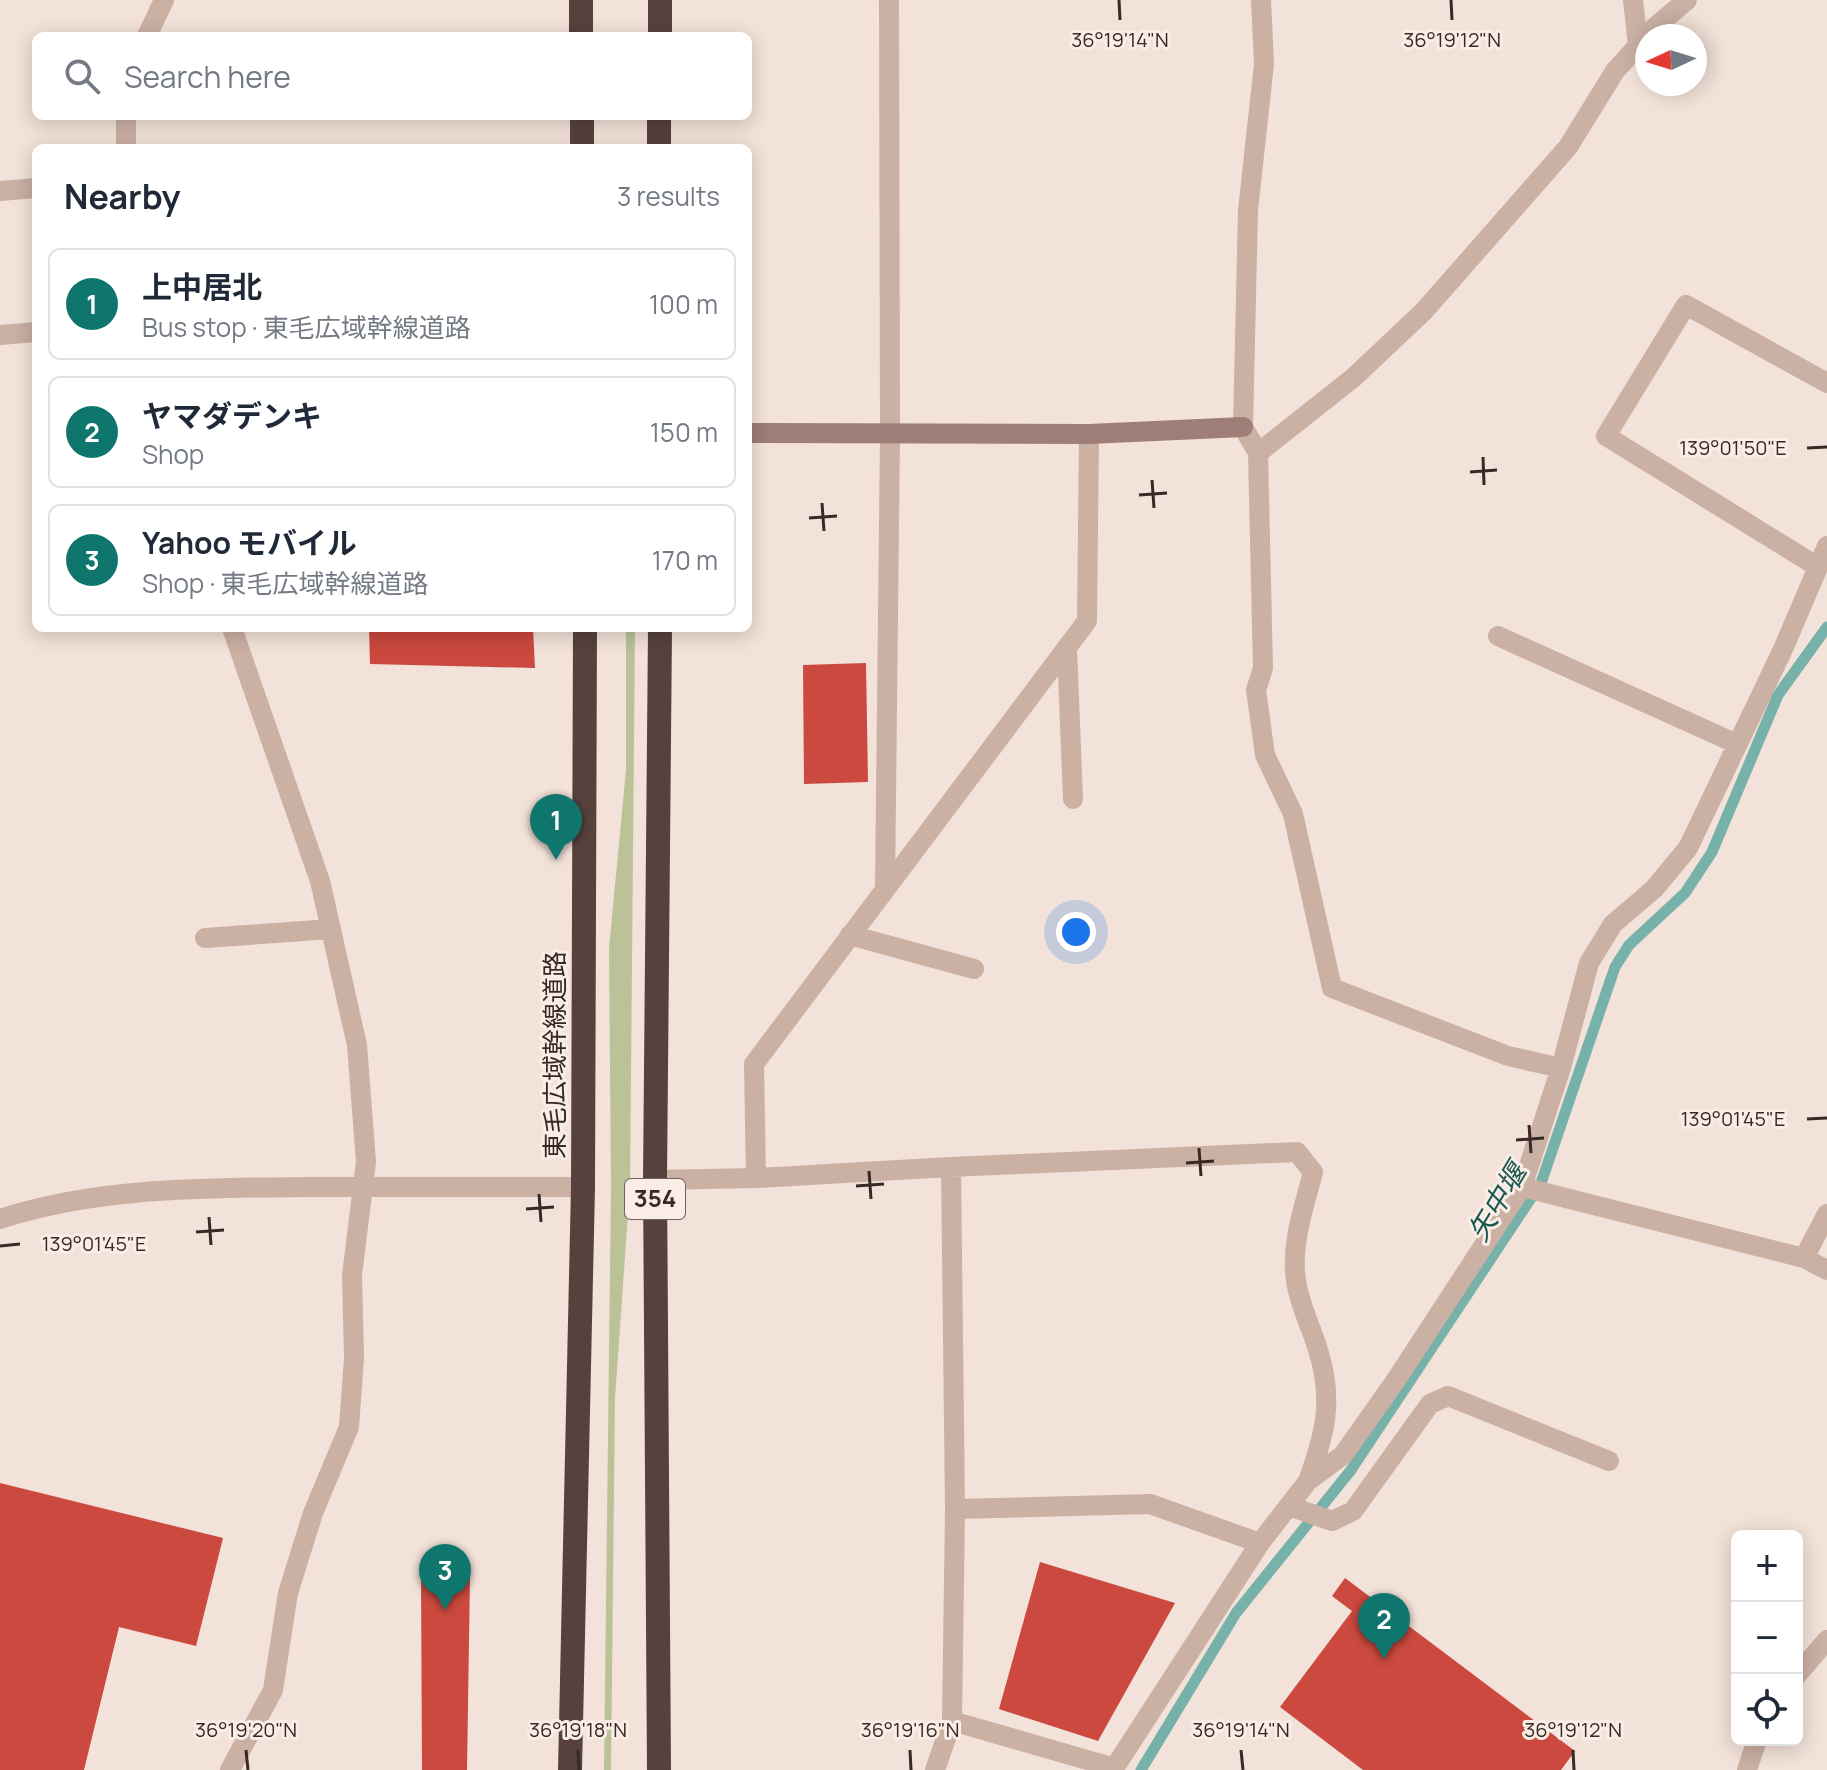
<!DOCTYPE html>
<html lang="en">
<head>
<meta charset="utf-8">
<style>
	:root { --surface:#fff; --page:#f6f6f7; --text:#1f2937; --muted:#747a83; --line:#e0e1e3; --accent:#0f766e }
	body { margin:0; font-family:Manrope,"Noto Sans JP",sans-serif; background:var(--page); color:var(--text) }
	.controls { position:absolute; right:24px; bottom:24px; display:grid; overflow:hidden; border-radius:12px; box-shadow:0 4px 20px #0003 }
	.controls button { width:72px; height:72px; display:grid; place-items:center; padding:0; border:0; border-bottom:2px solid var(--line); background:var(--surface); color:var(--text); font:40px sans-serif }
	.compass { position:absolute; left:1635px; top:24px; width:72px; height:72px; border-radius:50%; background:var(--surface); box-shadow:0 4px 20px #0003; rotate:266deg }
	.you { position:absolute; left:1076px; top:932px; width:28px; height:28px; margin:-20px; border:6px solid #fff; border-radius:50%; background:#1a73e8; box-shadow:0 0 0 12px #1a73e833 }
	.badge { display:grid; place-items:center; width:52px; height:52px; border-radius:50%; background:var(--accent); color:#fff; font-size:26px; font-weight:700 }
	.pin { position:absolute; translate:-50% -66px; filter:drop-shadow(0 2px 4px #0008) }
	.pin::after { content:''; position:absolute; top:42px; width:28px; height:24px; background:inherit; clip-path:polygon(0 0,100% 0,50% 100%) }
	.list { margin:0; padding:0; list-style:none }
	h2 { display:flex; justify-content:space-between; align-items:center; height:104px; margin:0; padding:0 32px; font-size:34px }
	h2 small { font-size:26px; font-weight:400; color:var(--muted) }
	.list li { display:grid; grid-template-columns:52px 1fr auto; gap:24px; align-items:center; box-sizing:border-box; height:112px; margin:0 16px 16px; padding:0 16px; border:2px solid var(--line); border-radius:12px }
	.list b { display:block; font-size:30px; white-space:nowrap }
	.list p { margin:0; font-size:26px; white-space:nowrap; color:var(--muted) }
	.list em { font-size:26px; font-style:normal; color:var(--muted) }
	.icon { flex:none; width:44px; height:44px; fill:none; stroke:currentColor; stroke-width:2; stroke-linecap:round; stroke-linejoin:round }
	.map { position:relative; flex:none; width:1827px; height:1770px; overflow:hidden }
	.search { position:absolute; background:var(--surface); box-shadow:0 4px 20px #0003; left:32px; top:32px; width:720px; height:88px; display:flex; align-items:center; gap:20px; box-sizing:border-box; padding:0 28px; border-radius:12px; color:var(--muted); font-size:30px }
	.panel { position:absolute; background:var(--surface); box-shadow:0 4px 20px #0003; left:32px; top:144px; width:720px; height:488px; border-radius:12px }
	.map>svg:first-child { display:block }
	.green { fill:#bbc298 }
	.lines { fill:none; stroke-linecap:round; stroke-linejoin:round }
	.stream { stroke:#76b1aa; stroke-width:11 }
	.building { fill:#cb493e }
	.street { stroke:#cbb0a4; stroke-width:20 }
	.secondary { stroke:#9e7e76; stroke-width:20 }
	.highway { stroke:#57413d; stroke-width:24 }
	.ticks { fill:none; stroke:#362926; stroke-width:3 }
	.labels { text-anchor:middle; stroke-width:6; stroke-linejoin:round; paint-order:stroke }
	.shield { fill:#faede5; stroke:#71645f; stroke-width:2 }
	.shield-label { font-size:24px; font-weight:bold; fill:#362926 }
	.street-label { font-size:26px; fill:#362926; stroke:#faede5 }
	.water-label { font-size:28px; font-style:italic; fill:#1a5953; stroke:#faede5 }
	.ticks-label { font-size:20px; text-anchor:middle; fill:#362926; stroke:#faede5; stroke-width:6; stroke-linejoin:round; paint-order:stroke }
</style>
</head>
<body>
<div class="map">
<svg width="1827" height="1770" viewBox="0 0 1827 1770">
	<rect width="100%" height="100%" fill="#f2e2d9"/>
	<path class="green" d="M626,628H635L630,1186L615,1398L611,1770H604L611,1186L609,948L626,770Z"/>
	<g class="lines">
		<path class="stream" d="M1141,1770L1236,1613L1351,1470L1541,1183L1615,967L1629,945L1685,893L1712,852L1778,695L1827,627"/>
	</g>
	<path class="building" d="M369,628H533L535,668L370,664Z
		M866,663L868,782L804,784L803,665Z
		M0,1483L223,1538L196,1646L119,1627L84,1770H0Z
		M1040,1562L1175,1603L1098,1741L999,1709Z
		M470,1575L467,1770H422L421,1576Z
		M1345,1578L1575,1751L1561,1770H1363L1280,1707L1352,1611L1332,1596Z"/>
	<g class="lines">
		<path class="street" d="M1633,0L1638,46
			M147,36L164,0
			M126,148V116
			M0,191L36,188
			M0,335L36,332
			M1258,453L1353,378L1424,311L1568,147L1615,71L1654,28L1687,0
			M1818,567L1606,436L1686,305L1827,383
			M1498,636L1737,744
			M1067,648L1073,799
			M885,888L890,433L889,0
			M850,935L974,969
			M205,938L331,929
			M1561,1068L1589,963L1613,924L1654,889L1688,848L1784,647L1827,546
			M756,1178L754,1064L1087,621L1089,434
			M655,1180L756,1178L951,1167L1297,1152L1313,1172C1304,1208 1289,1248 1297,1286C1301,1308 1312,1329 1318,1350C1334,1400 1325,1434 1308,1481
			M1522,1187L1804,1258L1827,1270
			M0,1219C99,1187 205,1188 308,1187C400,1187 491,1187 583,1187
			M1804,1258L1827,1214
			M1289,1506L1332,1521L1353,1511L1430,1404L1448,1396L1609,1461
			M955,1509L1150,1504L1260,1543
			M1797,1675L1827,1640
			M952,1721L1115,1768
			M230,1770L273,1690L288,1593L313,1513L349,1427L354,1358L352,1275L366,1162L357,1045L320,881L232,628
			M935,1770L952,1721L955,1509L951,1167
			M1113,1770L1260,1543L1308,1481L1343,1455L1396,1380L1522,1187L1561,1068L1508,1056L1332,988L1293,814L1265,755L1256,690L1263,668L1258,453L1243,427L1248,210L1264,64L1261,0
			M1747,1770L1757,1740"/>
		<path class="secondary" d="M748,433L1089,434L1243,427"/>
		<path class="highway" d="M581,0V36
			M660,36V0
			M582,116V148
			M659,148V116
			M570,1770L583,1187L585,628
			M659,1770L655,1180L660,628"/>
	</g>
	<path class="ticks" d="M1119,0L1120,20M1451,0L1452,20M1807,448L1827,447M1483,457L1484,485M1470,472L1497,470M1152,480L1154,508M1139,495L1167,493M822,503L824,531M809,518L837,516M1807,1119L1827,1118M1529,1125L1531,1153M1516,1140L1544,1138M1199,1148L1201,1176M1186,1163L1214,1161M869,1171L871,1199M856,1186L884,1184M539,1194L541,1222M526,1209L554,1207M209,1217L211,1245M196,1232L224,1230M0,1246L20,1244M246,1750L248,1770M578,1750L579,1770M910,1750L911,1770M1241,1750L1243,1770M1573,1750L1574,1770"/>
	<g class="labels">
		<rect class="shield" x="625" y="1179" width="60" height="40" rx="6"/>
		<g class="shield-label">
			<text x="655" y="1207">354</text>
		</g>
		<g class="street-label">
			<text transform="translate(555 1055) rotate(-90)" y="9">東毛広域幹線道路</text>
		</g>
		<g class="water-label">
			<text transform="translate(1497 1202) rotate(-59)" y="10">矢中堰</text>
		</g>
	</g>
	<g class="ticks-label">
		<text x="1120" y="47">36°19'14"N</text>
		<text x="1452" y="47">36°19'12"N</text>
		<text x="1733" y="455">139°01'50"E</text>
		<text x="1733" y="1126">139°01'45"E</text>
		<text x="94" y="1251">139°01'45"E</text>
		<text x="246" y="1737">36°19'20"N</text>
		<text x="578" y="1737">36°19'18"N</text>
		<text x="910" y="1737">36°19'16"N</text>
		<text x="1241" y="1737">36°19'14"N</text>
		<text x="1573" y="1737">36°19'12"N</text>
	</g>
</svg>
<div class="controls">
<button>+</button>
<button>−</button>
<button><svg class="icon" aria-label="locate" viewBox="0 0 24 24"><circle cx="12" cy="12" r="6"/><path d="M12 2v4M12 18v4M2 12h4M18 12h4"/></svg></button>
</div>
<svg class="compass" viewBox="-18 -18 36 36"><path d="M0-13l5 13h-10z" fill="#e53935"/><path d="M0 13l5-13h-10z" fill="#747a83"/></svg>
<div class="you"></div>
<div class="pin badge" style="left:556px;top:860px">1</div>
<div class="pin badge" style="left:1384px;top:1659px">2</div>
<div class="pin badge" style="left:445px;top:1610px">3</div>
<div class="search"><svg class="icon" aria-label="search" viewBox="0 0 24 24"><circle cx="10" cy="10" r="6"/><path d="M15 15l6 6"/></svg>Search here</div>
<section class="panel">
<h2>Nearby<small>3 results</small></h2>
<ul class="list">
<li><span class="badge">1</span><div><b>上中居北</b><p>Bus stop · 東毛広域幹線道路</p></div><em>100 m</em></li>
<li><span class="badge">2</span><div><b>ヤマダデンキ</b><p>Shop</p></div><em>150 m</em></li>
<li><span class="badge">3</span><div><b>Yahoo モバイル</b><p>Shop · 東毛広域幹線道路</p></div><em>170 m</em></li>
</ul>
</section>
</div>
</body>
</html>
